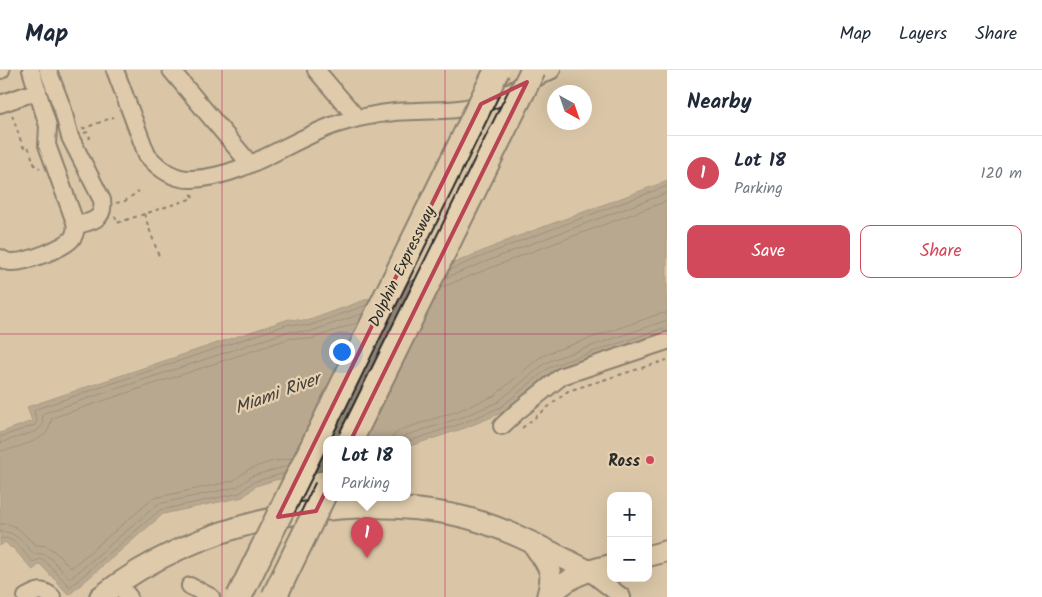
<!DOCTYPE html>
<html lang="en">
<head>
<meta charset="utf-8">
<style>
	:root { --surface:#fff; --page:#f6f6f7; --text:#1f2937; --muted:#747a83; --line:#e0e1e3; --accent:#d1495b }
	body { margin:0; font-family:Kalam,sans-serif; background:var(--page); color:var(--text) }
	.controls { position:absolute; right:15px; bottom:15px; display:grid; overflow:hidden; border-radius:10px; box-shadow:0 5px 20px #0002 }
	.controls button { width:45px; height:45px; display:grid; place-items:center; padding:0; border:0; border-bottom:1px solid var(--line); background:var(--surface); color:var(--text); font:25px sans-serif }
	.compass { position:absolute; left:547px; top:15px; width:45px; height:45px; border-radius:50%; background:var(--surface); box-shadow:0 5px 20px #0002; rotate:140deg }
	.you { position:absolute; left:341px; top:281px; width:18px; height:18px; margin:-12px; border:4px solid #fff; border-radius:50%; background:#1a73e8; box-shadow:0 0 0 8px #1a73e833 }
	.badge { display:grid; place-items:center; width:32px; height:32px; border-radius:50%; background:var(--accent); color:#fff; font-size:16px; font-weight:700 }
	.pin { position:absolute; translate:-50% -41px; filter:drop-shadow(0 1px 2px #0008) }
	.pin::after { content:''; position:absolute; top:26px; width:18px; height:15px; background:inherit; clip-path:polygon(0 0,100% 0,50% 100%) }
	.popup { position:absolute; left:323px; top:366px; width:88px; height:65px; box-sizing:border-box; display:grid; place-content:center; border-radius:10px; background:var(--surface); filter:drop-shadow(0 1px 4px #0005); font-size:16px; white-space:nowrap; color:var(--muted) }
	.popup b { font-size:19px; color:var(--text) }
	.popup::after { content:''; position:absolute; left:50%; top:100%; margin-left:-10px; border:10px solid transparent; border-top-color:var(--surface) }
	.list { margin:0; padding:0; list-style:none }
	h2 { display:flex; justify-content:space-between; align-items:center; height:65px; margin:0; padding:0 20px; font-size:21px }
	h2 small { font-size:16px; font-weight:400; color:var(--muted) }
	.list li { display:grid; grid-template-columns:32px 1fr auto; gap:15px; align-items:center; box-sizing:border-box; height:75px; padding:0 20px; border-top:1px solid var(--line) }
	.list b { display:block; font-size:19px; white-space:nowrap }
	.list p { margin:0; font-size:16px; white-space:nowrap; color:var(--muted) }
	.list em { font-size:16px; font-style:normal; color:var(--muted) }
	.actions { display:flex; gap:10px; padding:15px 20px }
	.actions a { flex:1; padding:11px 0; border:1px solid var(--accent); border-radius:10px; text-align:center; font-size:18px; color:var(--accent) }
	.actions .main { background:var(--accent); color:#fff }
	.map { position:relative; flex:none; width:667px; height:527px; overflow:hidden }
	header { display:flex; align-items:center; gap:30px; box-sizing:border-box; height:70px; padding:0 25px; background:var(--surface); border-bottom:1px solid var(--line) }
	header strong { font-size:24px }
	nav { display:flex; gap:28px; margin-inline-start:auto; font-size:18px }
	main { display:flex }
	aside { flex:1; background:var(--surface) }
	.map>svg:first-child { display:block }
	.water { fill:#8f8472; stroke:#676056 }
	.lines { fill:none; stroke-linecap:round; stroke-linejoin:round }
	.shore { stroke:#534f47; stroke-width:1 }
	.minor-casing { stroke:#2b2b2b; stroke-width:20 }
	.major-casing { stroke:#2b2b2b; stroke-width:24 }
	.path { stroke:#2b2b2b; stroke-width:2; stroke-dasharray:4 4; stroke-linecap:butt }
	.minor { stroke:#e5d0af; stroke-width:16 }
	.major { stroke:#e5d0af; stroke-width:20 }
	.highway-bridge-casing { stroke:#2b2b2b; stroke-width:28; stroke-linecap:butt }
	.highway-bridge { stroke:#e5d0af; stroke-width:24 }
	.marked { fill:none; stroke:#b84454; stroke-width:4; stroke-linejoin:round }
	.grid { fill:none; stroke:#c2185b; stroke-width:1; stroke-opacity:0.55 }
	.poi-dot { fill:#d1495b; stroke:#e5d0af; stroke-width:2 }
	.labels { text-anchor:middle; stroke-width:4.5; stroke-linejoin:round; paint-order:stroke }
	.street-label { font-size:16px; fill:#2b2b2b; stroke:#e5d0af }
	.poi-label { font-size:16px; font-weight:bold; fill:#2b2b2b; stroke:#e5d0af; text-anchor:end }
	.water-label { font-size:18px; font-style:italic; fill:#44413d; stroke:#e5d0af }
</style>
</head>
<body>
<header>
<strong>Map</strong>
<nav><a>Map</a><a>Layers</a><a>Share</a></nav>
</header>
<main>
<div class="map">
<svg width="667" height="527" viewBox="0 0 667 527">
	<rect width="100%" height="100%" fill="#dac6a7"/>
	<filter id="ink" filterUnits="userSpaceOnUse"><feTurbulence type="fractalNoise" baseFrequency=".02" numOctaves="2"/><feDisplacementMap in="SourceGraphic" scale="10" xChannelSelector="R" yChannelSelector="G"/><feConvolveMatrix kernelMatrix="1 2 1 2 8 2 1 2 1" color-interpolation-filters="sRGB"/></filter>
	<g filter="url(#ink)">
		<path class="water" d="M667,111V261L559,299L550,303L504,342L465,358L410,376L407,377V369H327V400L275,410L256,416L243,427L163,444L69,525L40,494L33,500L12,477L11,478L5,472L0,476V363L32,351L27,337L289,249L307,251L373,227L516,167Z"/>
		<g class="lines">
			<path class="shore" d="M449,200L518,172L667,116
				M445,208L520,178L667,123
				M440,218L523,185L667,131
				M0,367L35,355L37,351L34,342L36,339L289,254L308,256L367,235
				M390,369L400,360L458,341L494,326L539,288L551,282L659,244L667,243
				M399,369L404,366L460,348L498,332L544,294L554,289L667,250
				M407,372L463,353L501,337L547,299L557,294L667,257
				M0,373L37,361L43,354L42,345L44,343L290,261L309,262L364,243
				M0,381C10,380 40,371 46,363C50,359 50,353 52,348L291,268L311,269L359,252
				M0,454H8L16,457L36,475L46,476L53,480L71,498L154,428L233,411L249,399L270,392L292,388
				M0,462C14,459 25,475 34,484C54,481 56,500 71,508L158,434L237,417L252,406L288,396
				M0,469C12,463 25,484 33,492L40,489L44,490L70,517L160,440L240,423L253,412L285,403"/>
			<defs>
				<path id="minor" d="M0,0H1
					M48,0L62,37L70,67L102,130C105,150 91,152 76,155
					M115,0L147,85C159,99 173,110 192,109C245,107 289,70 337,54C362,46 389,41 416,41C432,40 449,41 465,38C496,33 523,13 552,0
					M171,0L250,94
					M316,0L357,48
					M0,34L38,21
					M0,188C4,190 7,192 11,192C24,193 67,178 73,167C76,162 76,157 75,152L47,75L48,56L31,0
					M502,356L518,341L562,306L667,271
					M587,500L622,527
					M118,514L129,527
					M190,516L211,527
					M26,527C37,521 42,518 52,527"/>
				<path id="major" d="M533,474C548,497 555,498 547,527
					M648,486L667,481
					M100,527C193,453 339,421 455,445C502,455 545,479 587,500
					M547,527C571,507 580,502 611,495"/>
			</defs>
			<use href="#minor" class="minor-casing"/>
			<use href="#major" class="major-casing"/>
			<path class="path" d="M12,45L23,77L28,76L35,96L40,98
				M82,59L114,47
				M84,63L88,62L90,68L86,69
				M116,133L125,131L139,121
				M144,144L160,189
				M115,146L117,153L193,128L191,122
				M522,358L568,321L667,290"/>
			<use href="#minor" class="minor"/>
			<use href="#major" class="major"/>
			<defs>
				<path id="highway-bridge" d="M351,369L533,0
					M239,527L497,0
					M274,527L327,418"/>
			</defs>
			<use href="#highway-bridge" class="highway-bridge-casing"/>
			<use href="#highway-bridge" class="highway-bridge"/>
		</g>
	</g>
	<path d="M0 0H667V527H0ZM527,12L316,441L278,447L481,34Z" fill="#dac6a7" fill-opacity=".55" fill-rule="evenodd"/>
	<path class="marked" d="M527,12L316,441L278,447L481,34Z"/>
	<path class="grid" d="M222,0V527M445,0V527M0,264H667"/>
	<circle class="poi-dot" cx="650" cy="390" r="5"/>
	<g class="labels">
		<g class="street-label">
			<text transform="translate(401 196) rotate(-64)" y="6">Dolphin Expressway</text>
		</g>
		<g class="poi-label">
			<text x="640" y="396">Ross</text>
		</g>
		<g class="water-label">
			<text transform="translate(277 323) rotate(-20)" y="6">Miami River</text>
		</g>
	</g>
</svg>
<div class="controls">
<button>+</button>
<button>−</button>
</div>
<svg class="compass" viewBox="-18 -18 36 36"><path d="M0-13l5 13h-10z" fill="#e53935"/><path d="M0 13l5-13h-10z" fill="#747a83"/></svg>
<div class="you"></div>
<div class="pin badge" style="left:367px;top:488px">1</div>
<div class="popup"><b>Lot 18</b>Parking</div>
</div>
<aside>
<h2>Nearby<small></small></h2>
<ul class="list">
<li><span class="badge">1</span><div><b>Lot 18</b><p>Parking</p></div><em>120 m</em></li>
</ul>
<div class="actions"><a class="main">Save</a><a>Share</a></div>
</aside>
</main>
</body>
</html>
